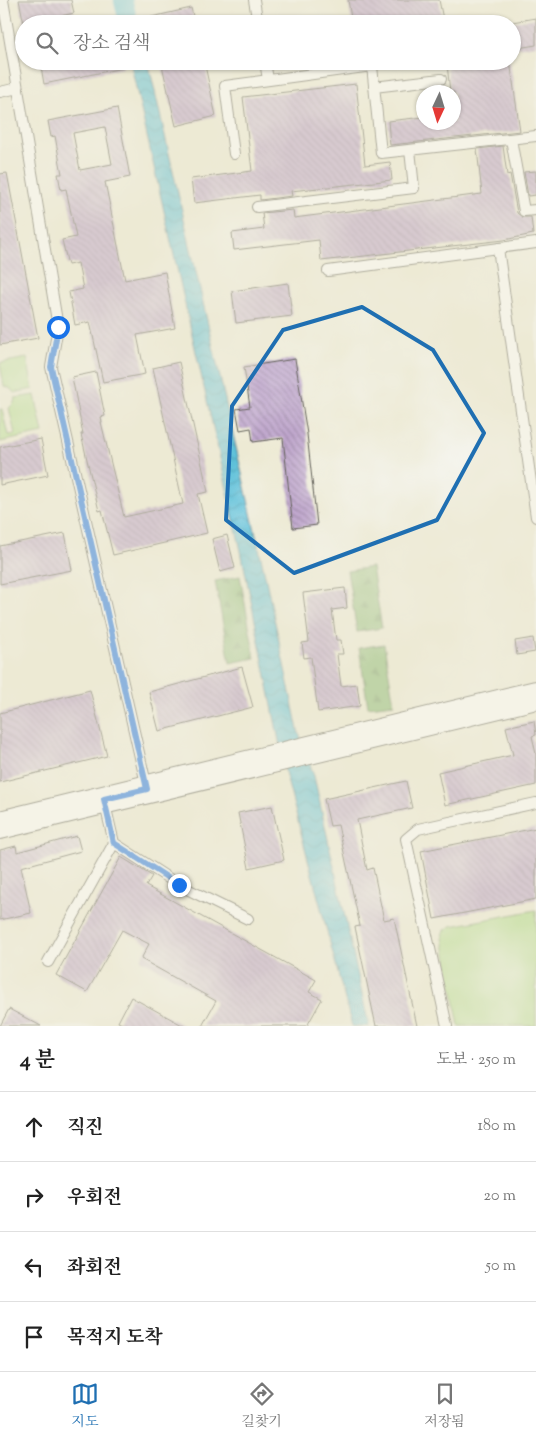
<!DOCTYPE html>
<html lang="ko">
<head>
<meta charset="utf-8">
<style>
	:root { --surface:#fff; --page:#f2f2f2; --text:#222; --muted:#767676; --line:#e0e0e0; --accent:#1f6fb2 }
	body { margin:0; font-family:"Sorts Mill Goudy","Noto Serif KR",serif; background:var(--page); color:var(--text) }
	.compass { position:absolute; left:416px; top:85px; width:45px; height:45px; border-radius:50%; background:var(--surface); box-shadow:0 1px 4px #0004; rotate:184deg }
	.stop { position:absolute; width:15px; height:15px; margin:-11px; border:4px solid #1a73e8; border-radius:50%; background:#fff }
	.stop.end { background:#1a73e8; border-color:#fff; box-shadow:0 1px 5px #0008 }
	.list { margin:0; padding:0; list-style:none }
	h2 { display:flex; justify-content:space-between; align-items:center; height:65px; margin:0; padding:0 20px; font-size:21px }
	h2 small { font-size:16px; font-weight:400; color:var(--muted) }
	.list li { display:grid; grid-template-columns:32px 1fr auto; gap:15px; align-items:center; box-sizing:border-box; height:70px; padding:0 20px; border-top:1px solid var(--line) }
	.list b { display:block; font-size:19px; white-space:nowrap }
	.list em { font-size:16px; font-style:normal; color:var(--muted) }
	.icon { flex:none; width:28px; height:28px; fill:none; stroke:currentColor; stroke-width:2; stroke-linecap:round; stroke-linejoin:round }
	.map { position:relative; flex:none; width:536px; height:1026px; overflow:hidden }
	.search { position:absolute; background:var(--surface); box-shadow:0 1px 4px #0004; left:15px; right:15px; top:15px; height:55px; display:flex; align-items:center; gap:12px; box-sizing:border-box; padding:0 18px; border-radius:28px; color:var(--muted); font-size:19px }
	.sheet { height:345px; background:var(--surface) }
	nav { display:flex; justify-content:space-around; align-items:center; box-sizing:border-box; height:70px; border-top:1px solid var(--line); background:var(--surface); font-size:14px; color:var(--muted) }
	nav a { display:grid; justify-items:center; gap:2px }
	nav .on { color:var(--accent) }
	.map>svg:first-child { display:block }
	.green { fill:#adda86; stroke:#647b51 }
	.forest { fill:url(#forest-firs); stroke:#536b48 }
	.water { fill:url(#water-waves); stroke:#3c6e7a }
	.lines { fill:none; stroke-linecap:round; stroke-linejoin:round }
	.canal { stroke:#5bc0d9; stroke-width:19 }
	.building { fill:url(#building-back-hatch); fill-rule:evenodd }
	.lane-casing { stroke:#65645c; stroke-width:12 }
	.secondary-casing { stroke:#65645c; stroke-width:30 }
	.lane { stroke:#fff; stroke-width:10 }
	.secondary { stroke:#fff; stroke-width:28 }
	.route { stroke:#1a73e8; stroke-width:6 }
	.marked { fill:none; stroke:#1f6fb2; stroke-width:4; stroke-linejoin:round }
</style>
</head>
<body>
<div class="map">
<svg width="536" height="1026" viewBox="0 0 536 1026">
	<defs>
		<pattern id="forest-firs" width="22" height="20" patternUnits="userSpaceOnUse" patternTransform="scale(1.25)"><rect width="22" height="20" fill="#8aba73"/><path d="M5 1l3.5 6h-7zM16 11l3.5 6h-7z" fill="#769f63"/></pattern>
		<pattern id="water-waves" width="16" height="10" patternUnits="userSpaceOnUse" patternTransform="scale(1.25)"><rect width="16" height="10" fill="#5bc0d9"/><path d="M0 5q4-4 8 0t8 0" fill="none" stroke="#4fa4ba"/></pattern>
		<pattern id="building-back-hatch" width="6" height="6" patternUnits="userSpaceOnUse" patternTransform="scale(1.25)"><rect width="6" height="6" fill="#bea4cc"/><path d="M-1 5l2 2M0 0l6 6M5-1l2 2" fill="none" stroke="#9a85a5"/></pattern>
	</defs>
	<rect width="100%" height="100%" fill="#f6f6f2"/>
	<filter id="ink" filterUnits="userSpaceOnUse"><feTurbulence type="fractalNoise" baseFrequency=".02" numOctaves="2"/><feDisplacementMap in="SourceGraphic" scale="10" xChannelSelector="R" yChannelSelector="G"/><feConvolveMatrix kernelMatrix="1 2 1 2 8 2 1 2 1" color-interpolation-filters="sRGB"/></filter>
	<filter id="wash" filterUnits="userSpaceOnUse"><feTurbulence type="fractalNoise" baseFrequency=".0096" numOctaves="4" result="noise"/><feDisplacementMap in="SourceGraphic" scale="20" xChannelSelector="R" yChannelSelector="G"/><feGaussianBlur stdDeviation="1.12" result="paint"/><feColorMatrix in="noise" values="0 0 0 0 0 0 0 0 0 0 0 0 0 0 0 0 0 1.4 0 .05"/><feComposite in="paint" operator="in"/></filter>
	<g filter="url(#wash)">
		<rect width="100%" height="100%" fill="#edead4"/>
		<path class="green" d="M27,358L33,389L14,393L11,389L4,386L0,363Z
			M35,395L43,433L0,442V409H2L8,435L15,434L9,408L14,403L15,398Z
			M536,910V1026H459L443,938L444,931L451,926Z"/>
		<path class="forest" d="M372,567L382,628L357,632L347,571Z
			M240,576L255,658L230,663L215,581Z
			M384,644L394,704L368,707L359,648Z"/>
		<path class="water" d="M130,61H148L263,566L298,730L314,776L369,1026H352L286,776L241,551Z"/>
		<g class="lines">
			<path class="canal" d="M123,0L129,24"/>
		</g>
		<g id="blocks">
			<path class="building" d="M19,0H71L74,13L24,24Z
				M348,0H439L444,24H352Z
				M191,8L195,24H148L147,18Z
				M536,18V45L512,49V22Z
				M40,61H123V68L44,84Z
				M161,61H204L216,116L176,126Z
				M471,61H510L520,131L390,145L388,121L424,117V122H454V92H450L447,64Z
				M356,84L365,165L390,162L392,180L291,191L292,196L260,200V195L194,203L191,179L252,171L243,97Z
				M117,108L130,177L105,182L125,280L165,272L175,328L137,335L145,374L103,382L90,322L75,325L69,292L83,289L78,263L68,265L62,240L76,237L66,189L61,190L58,174H62L55,136L51,137L48,121ZM105,127L112,164L80,170L73,133Z
				M503,146L507,175L510,174L517,213L522,217H531L533,234L504,240L321,261L319,240L234,250L232,233L264,229L262,213L293,210L294,218L482,194L477,149Z
				M536,171V195L528,196L524,172Z
				M7,173L38,338L0,345V174Z
				M288,283L292,316L236,323L232,291Z
				M295,359L307,434L317,525L293,528L283,438L253,442L251,428L240,430L236,409L250,407L244,367Z
				M179,362L208,492L198,494L207,533L113,555L102,510L99,511L81,434H83L72,377L96,372L105,416L101,417L102,422H101L124,517L183,504L153,368Z
				M41,439L48,475L0,485V447Z
				M65,533L72,570L0,584V546Z
				M227,535L235,568L220,572L212,539Z
				M345,588L347,608L332,610L336,640H341L343,654H337L341,686L357,684L360,706L318,712L311,657L304,658L302,643L309,642L303,593Z
				M533,638L535,652L517,655L515,641Z
				M242,667L253,707L159,731L149,692Z
				M90,690L107,756L0,782V713Z
				M534,721L536,735L532,736L536,754V785L445,805L438,772L513,755L506,727Z
				M406,781L412,808L357,820L367,870L373,868L384,920L394,918L417,1026H376L355,927L360,926L338,825L330,826L324,799Z
				M272,806L284,860L249,868L238,813Z
				M536,828V899L434,919L421,851Z
				M77,836L81,851L21,867L31,913L0,920V850L16,846L17,852Z
				M121,857L152,876L146,886L316,980L309,992L322,999L307,1026H202L216,1001L141,959L149,944L122,930L87,992L56,975Z
				M131,997L184,1026H126L118,1022Z
				M9,1009L41,1026H0Z"/>
		</g>
	</g>
	<g filter="url(#ink)">
		<use href="#blocks" fill-opacity="0" stroke="#65645c" stroke-width="1"/>
		<g class="lines">
			<defs>
				<path id="lane" d="M3,0L58,327L51,367L147,788
					M254,0L258,24
					M265,61L268,80
					M374,87L441,79
					M0,92L18,88
					M511,139L524,211L536,210
					M234,154L225,86L372,66L381,153L536,136
					M257,207L414,188L410,150
					M498,248L536,517
					M328,271L536,243
					M104,800L114,843L179,885L248,919
					M48,962L114,843
					M447,1026L406,839L418,829L536,803"/>
				<path id="secondary" d="M0,825L536,695"/>
			</defs>
			<use href="#lane" class="lane-casing"/>
			<use href="#secondary" class="secondary-casing"/>
			<use href="#lane" class="lane"/>
			<use href="#secondary" class="secondary"/>
		</g>
	</g>
	<g class="lines" filter="url(#ink)">
		<path class="route" d="M58,327L51,367L147,789L104,799L114,843L179,885"/>
	</g>
	<path d="M0 0H536V1026H0ZM362,307L433,350L484,433L437,520L294,573L226,520L232,406L283,330Z" fill="#edead4" fill-opacity=".55" fill-rule="evenodd"/>
	<path class="marked" d="M362,307L433,350L484,433L437,520L294,573L226,520L232,406L283,330Z"/>
</svg>
<svg class="compass" viewBox="-18 -18 36 36"><path d="M0-13l5 13h-10z" fill="#e53935"/><path d="M0 13l5-13h-10z" fill="#767676"/></svg>
<div class="stop" style="left:58px;top:327px"></div>
<div class="stop end" style="left:179px;top:885px"></div>
<div class="search"><svg class="icon" aria-label="search" viewBox="0 0 24 24"><circle cx="10" cy="10" r="6"/><path d="M15 15l6 6"/></svg>장소 검색</div>
</div>
<section class="sheet">
<h2>4 분<small>도보 · 250 m</small></h2>
<ul class="list">
<li><svg class="icon" aria-label="ahead" viewBox="0 0 24 24"><path d="M12 20V5M6 11l6-6 6 6"/></svg><div><b>직진</b></div><em>180 m</em></li>
<li><svg class="icon" aria-label="right" viewBox="0 0 24 24"><path d="M7 20v-9h11M14 6l5 5-5 5"/></svg><div><b>우회전</b></div><em>20 m</em></li>
<li><svg class="icon" aria-label="left" viewBox="0 0 24 24"><path d="M17 20v-9H6M10 6l-5 5 5 5"/></svg><div><b>좌회전</b></div><em>50 m</em></li>
<li><svg class="icon" aria-label="arrive" viewBox="0 0 24 24"><path d="M6 21V4h12l-3 4 3 4H6"/></svg><div><b>목적지 도착</b></div></li>
</ul>
</section>
<nav>
<a class="on"><svg class="icon" aria-label="map" viewBox="0 0 24 24"><path d="M3 6l6-2 6 2 6-2v14l-6 2-6-2-6 2zM9 4v14M15 6v14"/></svg>지도</a>
<a><svg class="icon" aria-label="directions" viewBox="0 0 24 24"><path d="M12 3l9 9-9 9-9-9zM9 14v-3h6M13 9l2 2-2 2"/></svg>길찾기</a>
<a><svg class="icon" aria-label="saved" viewBox="0 0 24 24"><path d="M7 4h10v16l-5-4-5 4z"/></svg>저장됨</a>
</nav>
</body>
</html>
